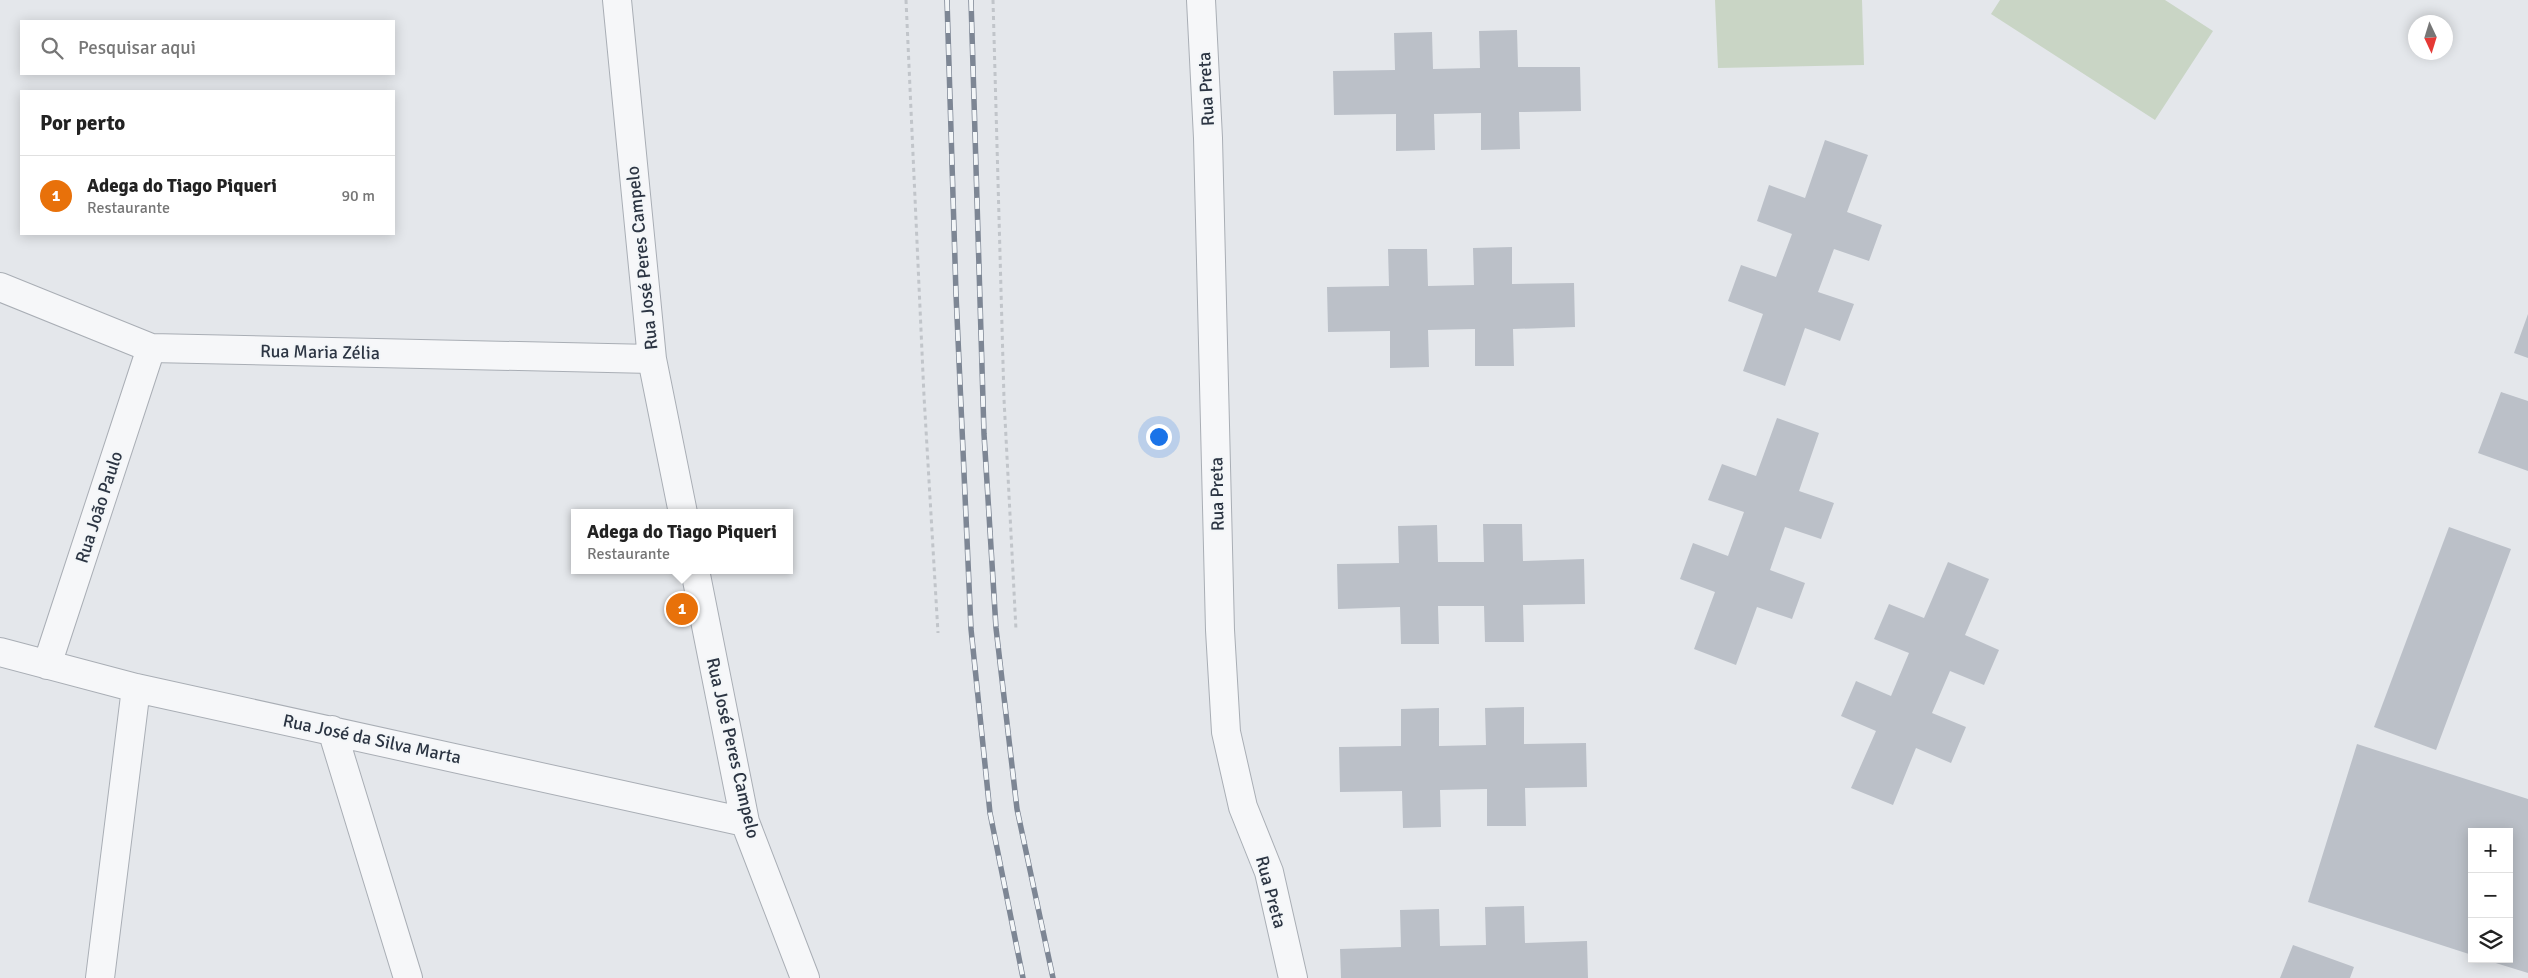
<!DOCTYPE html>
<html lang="pt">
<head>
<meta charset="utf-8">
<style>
	:root { --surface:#fff; --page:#f6f6f6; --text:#222; --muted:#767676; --line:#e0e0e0; --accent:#ca4f63 }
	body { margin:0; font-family:Signika,sans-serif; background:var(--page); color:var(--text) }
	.controls { position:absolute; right:15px; bottom:15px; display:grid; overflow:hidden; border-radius:0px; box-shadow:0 2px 12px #0003 }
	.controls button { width:45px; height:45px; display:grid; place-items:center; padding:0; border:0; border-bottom:1px solid var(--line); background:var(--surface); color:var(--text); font:25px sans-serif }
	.compass { position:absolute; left:2408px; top:15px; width:45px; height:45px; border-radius:50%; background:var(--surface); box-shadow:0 2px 12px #0003; rotate:176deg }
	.you { position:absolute; left:1158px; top:436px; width:18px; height:18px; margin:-12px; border:4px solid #fff; border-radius:50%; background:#1a73e8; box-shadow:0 0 0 8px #1a73e833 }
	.badge { display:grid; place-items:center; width:32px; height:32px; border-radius:50%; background:var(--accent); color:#fff; font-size:16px; font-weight:700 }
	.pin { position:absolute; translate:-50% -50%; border:2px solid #fff; box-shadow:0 1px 5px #0006 }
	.popup { position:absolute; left:571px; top:509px; width:222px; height:65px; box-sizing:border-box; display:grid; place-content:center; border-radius:0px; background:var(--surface); filter:drop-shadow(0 1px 4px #0005); font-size:16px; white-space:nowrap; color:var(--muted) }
	.popup b { font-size:19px; color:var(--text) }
	.popup::after { content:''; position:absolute; left:50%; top:100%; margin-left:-10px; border:10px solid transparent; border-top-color:var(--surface) }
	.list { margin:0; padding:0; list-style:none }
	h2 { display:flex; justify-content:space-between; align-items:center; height:65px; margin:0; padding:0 20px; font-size:21px }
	h2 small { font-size:16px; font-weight:400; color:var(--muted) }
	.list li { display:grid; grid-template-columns:32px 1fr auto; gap:15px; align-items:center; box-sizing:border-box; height:80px; padding:0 20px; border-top:1px solid var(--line) }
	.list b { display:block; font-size:19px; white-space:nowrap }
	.list p { margin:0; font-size:16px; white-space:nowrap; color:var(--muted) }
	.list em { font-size:16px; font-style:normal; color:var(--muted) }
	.icon { flex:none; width:28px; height:28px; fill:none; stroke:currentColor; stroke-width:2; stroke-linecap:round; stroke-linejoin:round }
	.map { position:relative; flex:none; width:2528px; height:978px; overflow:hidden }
	.search { position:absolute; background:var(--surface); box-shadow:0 2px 12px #0003; left:20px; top:20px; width:375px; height:55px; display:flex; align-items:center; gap:12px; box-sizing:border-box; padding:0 18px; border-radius:0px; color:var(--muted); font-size:19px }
	.panel { position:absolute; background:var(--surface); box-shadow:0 2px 12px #0003; left:20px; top:90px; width:375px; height:145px; border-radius:0px }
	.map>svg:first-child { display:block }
	.green { fill:#c9d5c5 }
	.building { fill:#bbc0c8 }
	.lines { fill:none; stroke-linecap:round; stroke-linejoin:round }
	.minor-casing { stroke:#a9aeb5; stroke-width:30 }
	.path { stroke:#c1c5ca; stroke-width:3; stroke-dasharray:4 4; stroke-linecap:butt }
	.minor { stroke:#f6f7f9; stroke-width:28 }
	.rail-casing { stroke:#7d8694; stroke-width:5.5 }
	.rail { stroke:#f3f6f8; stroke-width:4; stroke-dasharray:11; stroke-linecap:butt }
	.labels { text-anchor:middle; stroke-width:4; stroke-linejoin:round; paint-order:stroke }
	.street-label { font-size:18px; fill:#2c3543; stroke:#f3f6f8 }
</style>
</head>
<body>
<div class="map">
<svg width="2528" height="978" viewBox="0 0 2528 978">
	<rect width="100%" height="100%" fill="#e4e7eb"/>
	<path class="green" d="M1715,0H1862L1864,65L1718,68Z
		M2000,0H2165L2213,31L2155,120L1991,14Z"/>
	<path class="building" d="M1517,30L1518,67H1580L1581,111L1519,112L1520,149L1481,150V113L1434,114L1435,150L1396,151V114L1334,115L1333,71L1395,70L1394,33L1432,32L1433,69L1480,68L1479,31Z
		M1825,140L1868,155L1847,212L1882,225L1869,261L1834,249L1818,292L1854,304L1840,341L1805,328L1785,386L1743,371L1763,314L1728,301L1741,265L1776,277L1792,234L1757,221L1769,185L1805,198Z
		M1512,247V284L1574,283L1575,327L1513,329L1514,366H1475V329L1428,330L1429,367L1390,368V331L1328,332L1327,287L1389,286L1388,249H1427L1428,286L1474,285L1473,248Z
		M2528,314V358L2514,353Z
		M2501,392L2528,401V471L2478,453Z
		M1777,418L1819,433L1799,491L1834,503L1821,539L1785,527L1770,570L1805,583L1792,619L1757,607L1736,665L1694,649L1715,592L1680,579L1693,543L1728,556L1744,512L1708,500L1722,464L1756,476Z
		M1483,524H1522L1523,561L1584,559L1585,604L1523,605L1524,642H1485L1484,606H1438L1439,644H1401L1400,607L1338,609L1337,564L1399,563L1398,526L1437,525L1438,562H1484Z
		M2449,527L2511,549L2436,750L2374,727Z
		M1948,562L1989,579L1965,635L1999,650L1984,685L1950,671L1932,713L1966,727L1951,763L1916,748L1893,805L1851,788L1876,731L1841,716L1856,681L1891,696L1909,653L1874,639L1889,604L1924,618Z
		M1524,707V744L1586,743L1587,787L1525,788L1526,826H1487V789L1440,790L1441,827L1403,828L1402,791L1340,792L1339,747L1401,746V709L1439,708V746L1486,745L1485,708Z
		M2357,744L2528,799V973L2486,960L2509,959V832H2472V955L2308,902Z
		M1524,906L1525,943L1587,941L1588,978H1341L1340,949L1401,947L1400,910L1439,909L1440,946L1486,945L1485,907Z
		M2293,945L2354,967L2350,978H2280Z"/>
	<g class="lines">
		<defs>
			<path id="minor" d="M617,0L652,359L683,513
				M1201,0L1208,138L1220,630L1226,732L1243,807L1269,872L1293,978
				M0,287L151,348L652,359
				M695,570L745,822L805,978
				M0,652L136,688L745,822
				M47,665L151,348
				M332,730L408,978
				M100,978L136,688"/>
		</defs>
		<use href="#minor" class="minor-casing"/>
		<path class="path" d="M906,0L924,396L938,633
			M993,0L1004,399L1016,630"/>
		<use href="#minor" class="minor"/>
		<defs>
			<path id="rail" d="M947,0L956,294L971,629L990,813L1023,978
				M971,0L984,434L996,628L1017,809L1053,978"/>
		</defs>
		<use href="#rail" class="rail-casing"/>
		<use href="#rail" class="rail"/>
	</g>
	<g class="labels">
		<g class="street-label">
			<text transform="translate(1206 89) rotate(-93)" y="6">Rua Preta</text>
			<text transform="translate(642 258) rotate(-96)" y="6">Rua José Peres Campelo</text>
			<text transform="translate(320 352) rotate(1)" y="6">Rua Maria Zélia</text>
			<text transform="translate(1217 494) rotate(-91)" y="6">Rua Preta</text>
			<text transform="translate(99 507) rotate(-72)" y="6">Rua João Paulo</text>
			<text transform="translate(372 739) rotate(12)" y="6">Rua José da Silva Marta</text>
			<text transform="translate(733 748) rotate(77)" y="6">Rua José Peres Campelo</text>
			<text transform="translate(1271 892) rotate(75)" y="6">Rua Preta</text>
		</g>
	</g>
</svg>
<div class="controls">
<button>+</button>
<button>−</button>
<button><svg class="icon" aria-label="layers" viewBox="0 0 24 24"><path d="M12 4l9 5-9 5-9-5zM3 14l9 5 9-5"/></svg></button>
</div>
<svg class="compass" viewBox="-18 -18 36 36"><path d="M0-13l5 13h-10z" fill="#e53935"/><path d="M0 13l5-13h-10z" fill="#767676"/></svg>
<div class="you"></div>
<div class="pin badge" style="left:682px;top:609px;background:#e8710a">1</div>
<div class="popup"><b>Adega do Tiago Piqueri</b>Restaurante</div>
<div class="search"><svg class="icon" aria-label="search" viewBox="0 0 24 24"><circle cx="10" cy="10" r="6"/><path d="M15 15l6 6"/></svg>Pesquisar aqui</div>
<section class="panel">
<h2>Por perto<small></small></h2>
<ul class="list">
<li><span class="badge" style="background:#e8710a">1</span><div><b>Adega do Tiago Piqueri</b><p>Restaurante</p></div><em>90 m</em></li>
</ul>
</section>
</div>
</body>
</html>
